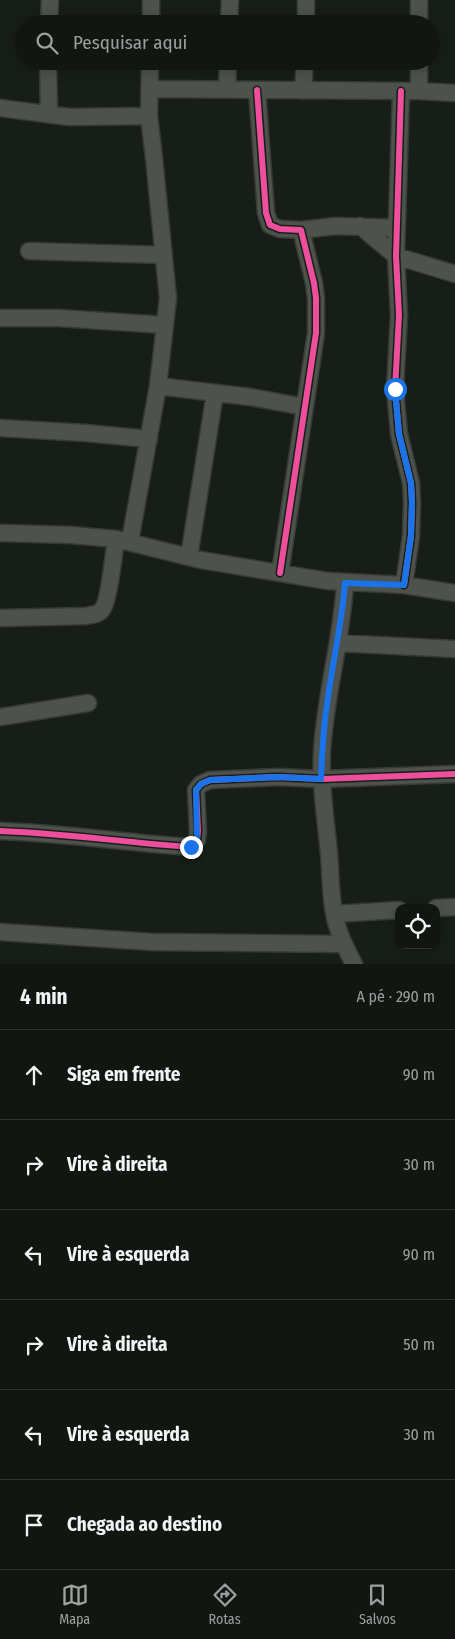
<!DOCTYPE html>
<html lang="pt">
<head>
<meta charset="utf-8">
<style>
	:root { --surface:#111611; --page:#1a1f1a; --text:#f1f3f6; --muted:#9c9f9f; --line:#303531; --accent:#9da59c }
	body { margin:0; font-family:"Fira Sans Condensed",sans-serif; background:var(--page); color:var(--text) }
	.controls { position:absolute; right:15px; bottom:15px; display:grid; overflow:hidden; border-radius:10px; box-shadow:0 2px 12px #0003 }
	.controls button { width:45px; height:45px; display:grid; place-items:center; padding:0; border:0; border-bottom:1px solid var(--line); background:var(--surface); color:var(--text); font:25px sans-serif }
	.stop { position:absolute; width:15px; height:15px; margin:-11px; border:4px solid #1a73e8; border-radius:50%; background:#fff }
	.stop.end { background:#1a73e8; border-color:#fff; box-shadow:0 1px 5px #0008 }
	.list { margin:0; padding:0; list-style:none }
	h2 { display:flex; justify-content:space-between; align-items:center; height:65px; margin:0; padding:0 20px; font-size:21px }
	h2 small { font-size:16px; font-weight:400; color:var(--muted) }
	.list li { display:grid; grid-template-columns:32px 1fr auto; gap:15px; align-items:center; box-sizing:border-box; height:90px; padding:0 20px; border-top:1px solid var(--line) }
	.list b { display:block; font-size:19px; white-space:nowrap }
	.list em { font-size:16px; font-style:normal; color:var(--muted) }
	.icon { flex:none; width:28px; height:28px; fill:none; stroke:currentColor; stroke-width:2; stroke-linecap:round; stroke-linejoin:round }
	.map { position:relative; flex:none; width:455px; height:964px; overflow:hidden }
	.search { position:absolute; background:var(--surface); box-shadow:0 2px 12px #0003; left:15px; right:15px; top:15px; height:55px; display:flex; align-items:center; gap:12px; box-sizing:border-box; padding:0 18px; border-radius:28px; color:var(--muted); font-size:19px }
	.sheet { height:605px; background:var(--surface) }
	nav { display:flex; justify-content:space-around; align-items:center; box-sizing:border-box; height:70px; border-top:1px solid var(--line); background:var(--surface); font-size:14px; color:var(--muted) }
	nav a { display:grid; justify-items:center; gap:2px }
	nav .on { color:var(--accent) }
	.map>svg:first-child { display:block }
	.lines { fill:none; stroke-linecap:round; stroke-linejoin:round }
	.street-casing { stroke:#343a34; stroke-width:19 }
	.street { stroke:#4d524c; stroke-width:16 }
	.cycleway-casing { stroke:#142114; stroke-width:9 }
	.cycleway { stroke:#ef4d9e; stroke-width:6 }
	.route { stroke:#1a73e8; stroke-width:6 }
</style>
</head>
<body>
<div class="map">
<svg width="455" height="964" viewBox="0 0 455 964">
	<rect width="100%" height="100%" fill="#171e17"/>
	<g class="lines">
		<defs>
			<path id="street" d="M419,0V24
				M49,24L50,0
				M151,24V0
				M229,24L230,0
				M306,24V0
				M48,61L49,114
				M419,61V91
				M150,89L419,91L455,93
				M227,89L228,61
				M257,90L266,213L270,225L280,229L301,230L314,283L316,298V333L280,573
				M303,91L305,61
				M401,91L396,256L399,315L395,389L399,434L411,483L412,502L411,536L404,585
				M0,108L69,117L149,116
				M360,226L396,256L455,274
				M301,230L336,226L396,228
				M29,251L163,255
				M0,318H58L165,325
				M158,386L250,397L305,407
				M0,428L86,433L149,439
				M0,533L71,535L116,539L201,560L328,581L404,585L455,593
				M130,541L158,386L168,298L154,158L149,116L150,61
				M189,557L215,393
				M345,583C342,640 325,695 322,752C320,786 326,820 329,854C331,877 330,900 336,922C340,937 347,951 354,964
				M0,618L86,616C91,615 97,615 101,611C109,604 114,552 116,539
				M338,643L455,649
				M0,717L88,703
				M0,831C64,833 127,843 191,847L197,840L198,831L196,790L201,784L210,780L278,777L321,779L455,774
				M436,908L455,907
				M334,914L399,910
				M0,932L153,942L343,944"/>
		</defs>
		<use href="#street" class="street-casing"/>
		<use href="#street" class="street"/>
		<defs>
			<path id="cycleway" d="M257,90L266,213L270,225L280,229L301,230L314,283L316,298V333L280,573
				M401,91L396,256L399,315L395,389L399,434L411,483L412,502L411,536L404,585
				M0,831C64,833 127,843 191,847L197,840L198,831L196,790L201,784L210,780L278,777L321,779L455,774"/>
		</defs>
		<use href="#cycleway" class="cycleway-casing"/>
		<use href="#cycleway" class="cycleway"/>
	</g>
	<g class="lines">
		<path class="route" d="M191,847L197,840L196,790L201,784L210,780L278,777L321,779C322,754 323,730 327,705C332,664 342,624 345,583L404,585L411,536L412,502L411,483L399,434L395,389"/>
	</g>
</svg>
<div class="controls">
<button><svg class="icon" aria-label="locate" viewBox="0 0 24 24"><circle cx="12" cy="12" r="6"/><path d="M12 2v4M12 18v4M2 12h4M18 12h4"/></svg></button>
</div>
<div class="stop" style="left:395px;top:389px"></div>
<div class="stop end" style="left:191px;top:847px"></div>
<div class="search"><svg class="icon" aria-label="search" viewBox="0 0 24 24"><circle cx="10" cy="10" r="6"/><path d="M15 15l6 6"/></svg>Pesquisar aqui</div>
</div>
<section class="sheet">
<h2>4 min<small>A pé · 290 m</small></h2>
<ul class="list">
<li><svg class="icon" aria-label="ahead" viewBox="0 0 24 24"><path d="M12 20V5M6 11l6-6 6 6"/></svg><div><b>Siga em frente</b></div><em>90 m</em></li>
<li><svg class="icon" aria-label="right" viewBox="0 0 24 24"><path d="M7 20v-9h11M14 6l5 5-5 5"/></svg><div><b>Vire à direita</b></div><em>30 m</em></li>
<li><svg class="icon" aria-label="left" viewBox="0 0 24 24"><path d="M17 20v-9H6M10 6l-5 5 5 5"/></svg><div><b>Vire à esquerda</b></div><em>90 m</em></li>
<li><svg class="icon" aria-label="right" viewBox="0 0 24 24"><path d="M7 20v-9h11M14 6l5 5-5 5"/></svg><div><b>Vire à direita</b></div><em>50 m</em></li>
<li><svg class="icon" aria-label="left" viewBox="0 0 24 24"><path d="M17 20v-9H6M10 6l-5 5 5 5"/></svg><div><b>Vire à esquerda</b></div><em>30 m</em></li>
<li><svg class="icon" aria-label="arrive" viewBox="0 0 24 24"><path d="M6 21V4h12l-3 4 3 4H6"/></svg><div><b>Chegada ao destino</b></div></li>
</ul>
</section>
<nav>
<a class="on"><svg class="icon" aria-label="map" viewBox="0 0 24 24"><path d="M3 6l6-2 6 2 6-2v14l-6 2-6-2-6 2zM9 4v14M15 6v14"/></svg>Mapa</a>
<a><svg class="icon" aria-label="directions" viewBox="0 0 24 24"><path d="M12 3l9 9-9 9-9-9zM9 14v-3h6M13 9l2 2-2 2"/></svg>Rotas</a>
<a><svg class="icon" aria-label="saved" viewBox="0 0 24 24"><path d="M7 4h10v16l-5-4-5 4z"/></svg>Salvos</a>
</nav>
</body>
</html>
